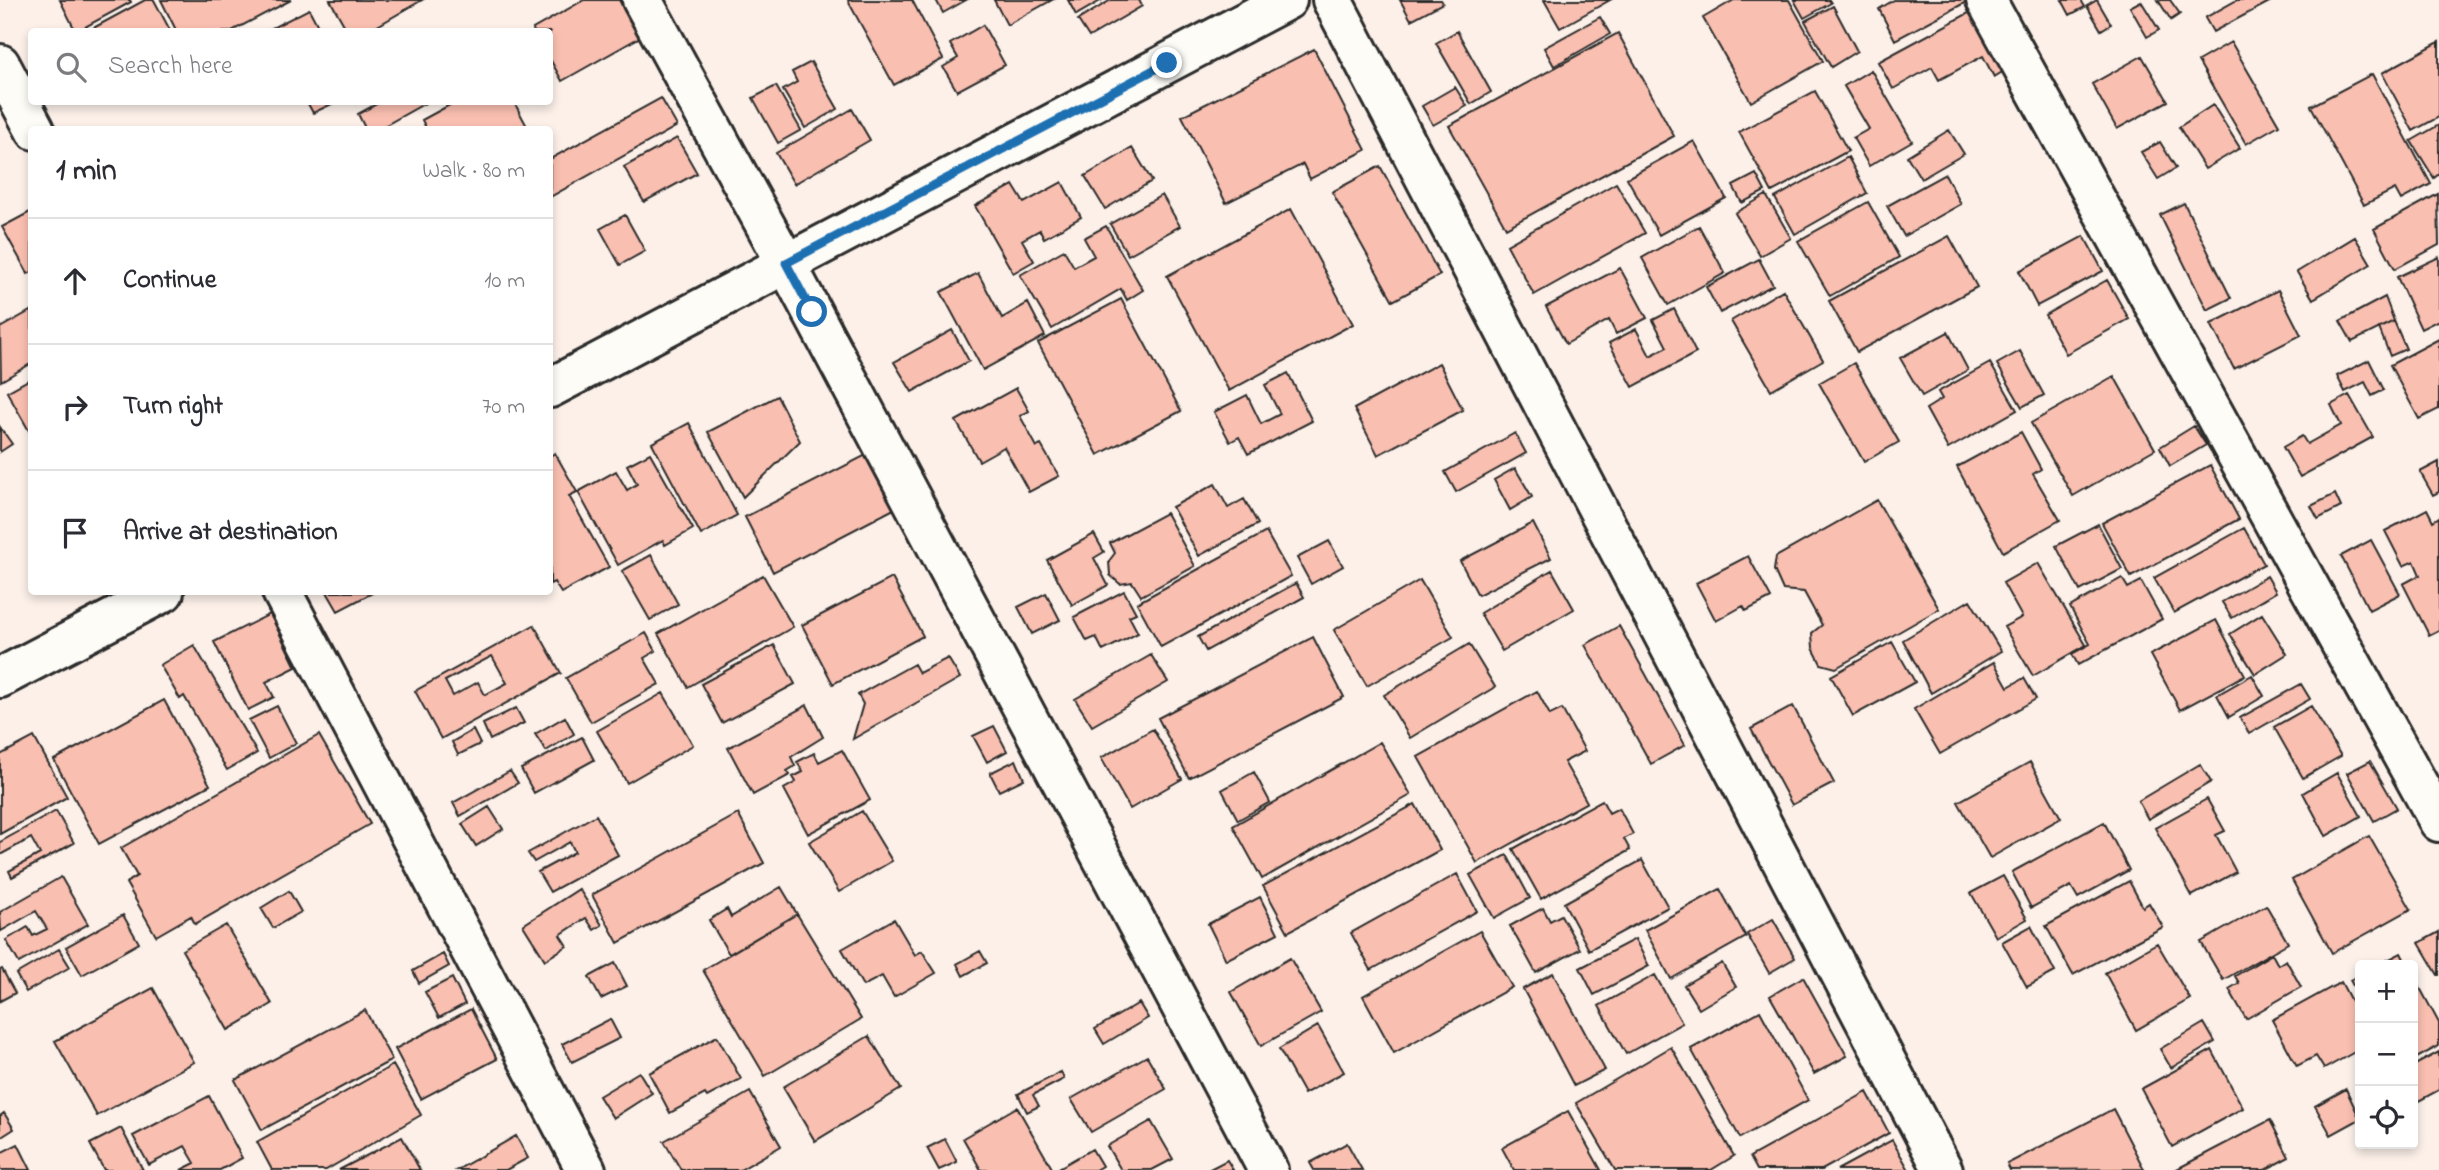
<!DOCTYPE html>
<html lang="en">
<head>
<meta charset="utf-8">
<style>
	:root { --surface:#fff; --page:#f2f2f3; --text:#2b2b33; --muted:#7c7c81; --line:#e1e1e2 }
	body { margin:0; font-family:"Indie Flower",sans-serif; background:var(--page); color:var(--text) }
	.controls { position:absolute; right:21px; bottom:21px; display:grid; overflow:hidden; border-radius:7px; box-shadow:0 4px 10px #0003 }
	.controls button { width:63px; height:63px; display:grid; place-items:center; padding:0; border:0; border-bottom:2px solid var(--line); background:var(--surface); color:var(--text); font:35px sans-serif }
	.stop { position:absolute; width:21px; height:21px; margin:-16px; border:5px solid #1f6fb2; border-radius:50%; background:#fff }
	.stop.end { background:#1f6fb2; border-color:#fff; box-shadow:0 2px 7px #0008 }
	.list { margin:0; padding:0; list-style:none }
	h2 { display:flex; justify-content:space-between; align-items:center; height:91px; margin:0; padding:0 28px; font-size:30px }
	h2 small { font-size:23px; font-weight:400; color:var(--muted) }
	.list li { display:grid; grid-template-columns:46px 1fr auto; gap:21px; align-items:center; box-sizing:border-box; height:126px; padding:0 28px; border-top:2px solid var(--line) }
	.list b { display:block; font-size:26px; white-space:nowrap }
	.list em { font-size:23px; font-style:normal; color:var(--muted) }
	.icon { flex:none; width:38px; height:38px; fill:none; stroke:currentColor; stroke-width:2; stroke-linecap:round; stroke-linejoin:round }
	.map { position:relative; flex:none; width:2439px; height:1170px; overflow:hidden }
	.search { position:absolute; background:var(--surface); box-shadow:0 4px 10px #0003; left:28px; top:28px; width:525px; height:77px; display:flex; align-items:center; gap:18px; box-sizing:border-box; padding:0 24px; border-radius:7px; color:var(--muted); font-size:26px }
	.panel { position:absolute; background:var(--surface); box-shadow:0 4px 10px #0003; left:28px; top:126px; width:525px; height:469px; border-radius:7px }
	.map>svg:first-child { display:block }
	.building { fill:#f9bfb0; stroke:#2b2b2b; stroke-width:2; fill-rule:evenodd }
	.lines { fill:none; stroke-linecap:round; stroke-linejoin:round }
	.minor-casing { stroke:#2b2b2b; stroke-width:44 }
	.minor { stroke:#fdfcf7; stroke-width:38 }
	.route { stroke:#1f6fb2; stroke-width:9 }
</style>
</head>
<body>
<div class="map">
<svg width="2439" height="1170" viewBox="0 0 2439 1170">
	<rect width="100%" height="100%" fill="#fcf0e9"/>
	<filter id="ink" filterUnits="userSpaceOnUse"><feTurbulence type="fractalNoise" baseFrequency=".0143" numOctaves="2"/><feDisplacementMap in="SourceGraphic" scale="14" xChannelSelector="R" yChannelSelector="G"/><feConvolveMatrix kernelMatrix="1 2 1 2 8 2 1 2 1" color-interpolation-filters="sRGB"/></filter>
	<g filter="url(#ink)">
		<path class="building" d="M60,0H130L131,2L76,32Z
			M145,0H154L171,32H86Z
			M161,0H291L230,32H177Z
			M330,0H422L367,32H348Z
			M584,0H619L640,37L562,81L550,59V32H534L533,29Z
			M849,0H912L943,59L894,85L848,1Z
			M936,0H966L943,13Z
			M994,0H1052L1007,25Z
			M1068,0H1102L1076,15Z
			M1111,0H1139L1142,6L1089,37L1078,20Z
			M1400,0H1441L1443,3L1411,20Z
			M1544,0H1610L1560,28Z
			M1734,0H1789L1823,61L1751,102L1703,18Z
			M1794,0H1829L1831,3L1804,18Z
			M1970,0L1895,40L1879,9L1894,0Z
			M2062,0H2081L2085,7L2070,15Z
			M2097,0L2111,24L2101,30L2087,6Z
			M2158,0H2170L2180,14L2171,20Z
			M2237,0H2273L2213,32L2205,18Z
			M2141,1L2159,30L2147,37L2130,7Z
			M1833,6L1857,51L1831,67L1805,21Z
			M309,9L321,32H271L270,29Z
			M1976,9L2009,68L1994,77L1983,56L1939,80L1932,67L1893,89L1878,62Z
			M1600,17L1610,34L1554,66L1544,48Z
			M983,25L1005,65L957,91L943,67L958,58L950,44Z
			M1457,31L1491,92L1471,104L1436,43Z
			M1618,33L1674,136L1506,228L1449,126Z
			M2231,42L2279,125L2246,144L2198,61Z
			M2439,42V117L2413,131L2382,73Z
			M1314,49L1366,150L1310,179L1303,164L1226,203L1182,116Z
			M2142,56L2168,101L2117,129L2092,84Z
			M811,62L838,109L805,128L783,90L797,82L792,72Z
			M1871,70L1912,141L1869,166L1853,138L1869,129L1844,86Z
			M2372,74L2431,184L2401,200L2395,189L2364,205L2311,106Z
			M776,86L801,130L778,143L753,98Z
			M1455,87L1467,106L1433,125L1422,106Z
			M1815,91L1848,151L1772,192L1739,132Z
			M661,98L677,126L550,197V159Z
			M307,102H336L313,113Z
			M380,102H427L377,130H366L358,114Z
			M455,102H514L529,130H427L422,120Z
			M2213,105L2240,148L2205,169L2179,127Z
			M852,109L870,140L794,184L776,153Z
			M2439,125V174L2434,178L2411,141Z
			M1949,130L1964,154L1921,179L1907,156Z
			M677,138L697,173L644,202L624,167Z
			M1694,141L1726,198L1659,235L1627,178Z
			M2160,142L2176,168L2158,179L2141,152Z
			M1132,148L1152,181L1105,209L1085,176Z
			M1848,157L1867,193L1795,234L1775,198Z
			M1380,166L1440,275L1393,301L1332,192Z
			M1756,174L1765,191L1742,203L1733,186Z
			M1945,174L1961,204L1904,236L1887,206Z
			M1062,182L1081,217L1044,238L1040,230L1022,240L1034,261L1013,273L975,206L1013,185L1024,203Z
			M1616,183L1645,233L1534,295L1507,245Z
			M2438,194L2439,245L2395,269L2374,229Z
			M1162,195L1180,226L1128,255L1110,224Z
			M1766,195L1791,238L1760,256L1735,213Z
			M1868,202L1899,257L1830,296L1798,241Z
			M2184,203L2231,298L2207,310L2160,215Z
			M1291,209L1353,324L1229,391L1167,276Z
			M32,211V272L28,274L2,227Z
			M625,215L645,251L620,265L600,229Z
			M1106,226L1143,290L1127,300L1121,289L1052,329L1020,275L1064,250L1074,267L1094,256L1084,238Z
			M1699,226L1725,273L1668,305L1642,258Z
			M1949,236L1977,287L1857,352L1829,301Z
			M2084,236L2103,271L2037,306L2019,271Z
			M2355,237L2371,264L2313,299L2297,272Z
			M2439,257V320L2421,329L2397,277Z
			M1759,259L1773,285L1720,313L1706,287Z
			M1620,268L1647,318L1616,334L1609,320L1566,344L1546,307Z
			M978,273L1002,318L1028,303L1045,336L983,370L941,292Z
			M2107,280L2129,319L2066,354L2045,315Z
			M1783,290L1823,360L1771,390L1731,321Z
			M2278,290L2301,335L2234,369L2211,324Z
			M2385,297L2394,321L2352,342L2340,321Z
			M1121,299L1181,411L1098,455L1038,343Z
			M1674,309L1696,353L1633,387L1609,343L1636,329L1650,356L1667,347L1653,320Z
			M32,310V363L1,381L0,328Z
			M2394,321L2406,349L2390,356L2379,328Z
			M952,330L969,361L912,392L894,362Z
			M1948,332L1968,370L1922,396L1900,358Z
			M2439,339V409L2419,419L2390,365Z
			M2020,351L2044,395L2022,407L1997,364Z
			M2369,360L2384,390L2372,396L2365,382L2345,392L2337,376Z
			M1439,363L1463,410L1378,455L1354,409Z
			M1854,363L1899,442L1864,462L1819,383Z
			M1990,363L2017,410L1948,449L1926,409L1942,399L1938,392Z
			M1288,373L1312,421L1248,454L1239,437L1230,442L1214,412L1247,395L1261,424L1280,414L1265,385Z
			M2114,376L2155,449L2073,496L2031,423Z
			M32,378V436L7,392Z
			M1016,388L1029,411L1020,416L1037,447L1041,445L1059,476L1029,492L1004,447L979,461L956,421Z
			M2349,395L2373,437L2300,477L2283,447L2302,436L2307,444L2341,425L2331,405Z
			M777,396L800,441L743,497L708,432Z
			M689,423L737,515L701,535L652,443Z
			M2194,426L2206,445L2170,466L2160,447Z
			M0,427L12,444L0,452Z
			M2021,432L2041,469L2033,474L2060,520L2003,552L1957,467Z
			M1515,433L1526,453L1456,492L1445,472Z
			M555,453L577,492L569,496L609,567L561,593L554,582L550,584V456Z
			M650,453L693,529L665,545L663,540L618,565L578,492L616,471L627,490L637,484L627,465Z
			M866,455L894,509L773,572L745,517Z
			M2439,462V492L2433,495L2420,472Z
			M2210,465L2239,519L2131,577L2102,523Z
			M1515,468L1532,497L1510,510L1494,480Z
			M1215,484L1228,508L1244,499L1258,524L1199,556L1172,507Z
			M2335,494L2341,507L2318,519L2311,506Z
			M1877,500L1939,609L1836,668L1821,664L1813,648L1812,633L1822,625L1804,592L1783,590L1774,570L1776,557Z
			M2427,509L2433,521L2439,517V630L2429,635L2403,584L2420,575L2414,561L2403,566L2385,531Z
			M1166,513L1195,566L1141,596L1132,582L1120,584L1110,575L1109,561L1115,553L1110,543Z
			M1533,523L1551,558L1478,595L1460,561Z
			M2098,524L2122,569L2080,591L2056,546Z
			M2244,528L2264,564L2174,613L2154,578Z
			M1266,532L1291,576L1161,647L1137,603Z
			M1094,534L1104,552L1094,558L1108,585L1072,605L1047,560Z
			M2371,540L2400,594L2369,610L2341,556Z
			M1329,541L1343,566L1311,584L1297,558Z
			M651,555L678,604L650,620L622,571Z
			M1748,556L1771,598L1746,611L1743,606L1716,621L1696,583Z
			M2038,563L2086,645L2033,676L2004,627L2022,617L2003,583Z
			M1552,570L1574,609L1502,651L1480,613Z
			M763,575L793,627L688,687L658,634Z
			M2267,576L2276,592L2232,618L2222,602Z
			M892,578L923,636L833,684L802,625Z
			M2122,578L2128,588L2141,581L2162,619L2078,665L2072,654L2090,644L2070,607Z
			M1420,580L1453,637L1367,686L1334,630Z
			M1296,583L1304,597L1206,651L1198,637Z
			M1124,591L1136,613L1129,616L1138,633L1103,651L1096,637L1087,641L1074,617Z
			M327,592H374L338,611Z
			M1046,593L1060,620L1032,634L1018,607Z
			M1970,600L2001,651L1931,693L1903,640Z
			M270,614L296,667L266,682L274,697L248,710L214,642Z
			M2262,614L2287,654L2255,674L2230,634Z
			M2216,620L2245,675L2180,710L2150,655Z
			M534,625L561,673L441,739L415,691ZM492,656L507,683L485,695L478,682L453,696L445,681Z
			M1619,626L1685,745L1651,764L1585,645Z
			M646,633L656,651L644,658L659,684L591,722L566,678Z
			M1313,637L1344,697L1189,778L1158,718Z
			M1892,642L1915,682L1853,716L1831,676Z
			M1469,644L1495,687L1410,738L1384,695Z
			M194,645L257,753L227,770L184,696L180,699L160,665Z
			M774,645L795,684L722,723L701,684Z
			M1151,655L1168,682L1092,726L1075,699Z
			M948,658L960,678L853,739L863,704L858,695L914,664L919,673Z
			M1994,662L2008,687L2024,678L2036,699L1940,754L1914,709Z
			M2252,675L2264,696L2229,717L2217,695Z
			M2301,684L2310,699L2249,734L2240,718Z
			M1537,691L1550,715L1562,709L1585,751L1564,762L1587,802L1477,863L1418,757Z
			M663,693L693,745L627,783L597,731Z
			M164,700L210,785L99,844L54,760Z
			M807,705L823,737L791,757L795,766L787,771L790,775L753,795L728,748Z
			M277,706L296,743L269,758L249,720Z
			M1793,706L1834,783L1792,805L1751,729Z
			M2311,706L2341,756L2303,778L2274,727Z
			M516,708L524,723L490,740L483,724Z
			M565,717L574,734L546,751L535,734Z
			M994,726L1007,751L987,762L973,736Z
			M1153,729L1182,779L1130,809L1101,758Z
			M473,730L480,744L458,755L452,742Z
			M319,735L370,824L195,924L191,916L156,936L126,883L137,876L121,848Z
			M34,737L67,797L0,834V755Z
			M582,737L594,760L534,793L521,769Z
			M1380,742L1411,795L1262,879L1233,826Z
			M842,750L870,800L808,834L784,789L796,782L793,777L803,772L797,762L814,753L819,762Z
			M1016,760L1024,779L999,791L990,773Z
			M2370,761L2397,808L2374,821L2347,773Z
			M2030,762L2061,818L1990,858L1958,802Z
			M2200,764L2211,782L2148,819L2138,801Z
			M510,771L518,783L460,816L453,803Z
			M1254,772L1270,802L1238,820L1222,790Z
			M2337,773L2361,816L2326,836L2303,793Z
			M2207,799L2225,831L2216,835L2236,872L2192,896L2155,828Z
			M1602,800L1609,813L1619,808L1633,834L1624,839L1630,850L1541,899L1513,849Z
			M1415,804L1440,850L1288,932L1263,886Z
			M489,807L503,829L476,846L462,824Z
			M56,811L74,843L12,877L9,871L40,854L31,838L0,855V842Z
			M862,811L892,861L839,892L809,842Z
			M738,814L764,863L618,943L592,895Z
			M596,815L618,855L550,892L538,872L575,852L570,842L534,862L528,853Z
			M2104,822L2129,870L2078,898L2071,886L2031,908L2012,872Z
			M2369,836L2411,909L2332,953L2292,880Z
			M1507,855L1530,898L1494,918L1470,875Z
			M1642,860L1668,907L1589,950L1564,903Z
			M1457,874L1477,911L1371,970L1351,933Z
			M2003,876L2027,919L1996,937L1971,893Z
			M61,877L88,924L19,963L6,940L28,927L33,936L47,929L36,911L1,931L0,912Z
			M2129,881L2143,907L2149,903L2163,927L2073,975L2046,926Z
			M781,887L797,914L729,954L709,920L727,909L731,917Z
			M579,889L602,925L594,930L586,918L560,935L567,946L545,960L523,925Z
			M1720,889L1746,937L1671,979L1645,930Z
			M289,891L301,912L273,928L261,908Z
			M1260,897L1278,933L1226,960L1208,924Z
			M2266,905L2288,943L2223,980L2201,942Z
			M1543,908L1550,921L1561,915L1580,949L1536,973L1510,926Z
			M797,914L861,1019L765,1076L703,970Z
			M123,915L139,943L82,975L66,947Z
			M894,919L915,955L922,951L936,973L894,997L882,976L863,986L842,949Z
			M1773,919L1795,958L1769,973L1747,934Z
			M226,925L272,1004L228,1030L182,950Z
			M2031,926L2055,972L2027,987L2002,942Z
			M1480,931L1512,987L1394,1053L1363,996Z
			M2439,932V975H2438L2419,943Z
			M1635,939L1649,966L1594,995L1580,968Z
			M2157,943L2190,999L2136,1030L2105,973Z
			M59,949L70,967L26,992L16,974Z
			M980,951L987,963L963,976L957,964Z
			M2401,953L2407,965H2378Z
			M443,954L449,966L419,983L413,971Z
			M2272,954L2278,965L2286,960L2301,987L2246,1019L2229,989L2239,983L2235,976Z
			M1290,958L1321,1012L1261,1046L1231,992Z
			M615,963L627,986L601,999L589,977Z
			M1722,963L1736,987L1699,1009L1684,985Z
			M2,969L15,993L0,1001V970Z
			M1553,973L1605,1070L1574,1086L1523,989Z
			M1655,975L1682,1023L1626,1054L1599,1006Z
			M2360,975V999L2350,980Z
			M2413,975L2439,1023V1046L2413,1060Z
			M1803,977L1847,1056L1814,1074L1770,996Z
			M452,978L465,1004L439,1018L425,992Z
			M2341,982L2360,1018V1049L2324,1069L2316,1056L2297,1066L2272,1020Z
			M153,988L194,1062L97,1116L55,1041Z
			M1139,1003L1148,1018L1104,1044L1095,1029Z
			M471,1009L497,1059L421,1099L395,1049Z
			M365,1010L392,1060L262,1130L235,1080Z
			M1760,1011L1808,1100L1740,1138L1691,1049Z
			M610,1019L620,1038L572,1062L562,1044Z
			M2204,1023L2215,1042L2171,1068L2160,1049Z
			M1318,1026L1344,1072L1304,1094L1279,1049Z
			M717,1036L741,1079L707,1097L705,1094L670,1113L649,1073Z
			M869,1036L901,1089L815,1141L783,1087Z
			M1671,1047L1734,1156L1711,1170H1615L1576,1103Z
			M2212,1050L2243,1108L2172,1147L2141,1089Z
			M2439,1052V1090L2413,1104V1066Z
			M1147,1056L1166,1089L1091,1132L1071,1099Z
			M393,1065L421,1115L326,1170H272L257,1142Z
			M639,1072L652,1093L613,1118L599,1096Z
			M1061,1072L1064,1079L1033,1095L1039,1106L1027,1112L1018,1094Z
			M2346,1089L2360,1119L2331,1135L2315,1106Z
			M750,1092L781,1146L740,1170H681L664,1141Z
			M1867,1092L1889,1133L1822,1170H1757L1750,1157Z
			M209,1096L242,1158L220,1170H181L195,1163L185,1146L149,1165L133,1136Z
			M1017,1107L1053,1170H981L963,1138Z
			M2113,1109L2144,1169L2010,1170L2007,1164Z
			M1568,1111L1601,1170H1514L1502,1148Z
			M4,1113L14,1129L0,1138V1116Z
			M2270,1120L2289,1157L2265,1170H2175Z
			M1151,1121L1173,1159L1152,1170H1121L1107,1146Z
			M121,1128L143,1170H104L90,1144Z
			M516,1136L528,1158L506,1170H457Z
			M402,1137L420,1170H339Z
			M945,1139L957,1162L939,1170L927,1148Z
			M1892,1140L1909,1170H1837Z
			M1347,1143L1362,1170H1314L1310,1163Z
			M18,1144L31,1170H0V1153Z
			M1092,1149L1102,1166L1095,1170H1060L1059,1168Z
			M1227,1160L1233,1170H1208Z"/>
		<g class="lines">
			<defs>
				<path id="minor" d="M642,0L786,263L1268,1170
					M1332,0L1943,1170
					M1986,0L2439,822
					M0,64L35,130
					M550,388L1287,0
					M282,592L586,1170
					M0,678L164,592"/>
			</defs>
			<use href="#minor" class="minor-casing"/>
			<use href="#minor" class="minor"/>
		</g>
	</g>
	<g class="lines" filter="url(#ink)">
		<path class="route" d="M812,312L786,263L1167,63"/>
	</g>
</svg>
<div class="controls">
<button>+</button>
<button>−</button>
<button><svg class="icon" aria-label="locate" viewBox="0 0 24 24"><circle cx="12" cy="12" r="6"/><path d="M12 2v4M12 18v4M2 12h4M18 12h4"/></svg></button>
</div>
<div class="stop" style="left:812px;top:312px"></div>
<div class="stop end" style="left:1167px;top:63px"></div>
<div class="search"><svg class="icon" aria-label="search" viewBox="0 0 24 24"><circle cx="10" cy="10" r="6"/><path d="M15 15l6 6"/></svg>Search here</div>
<section class="panel">
<h2>1 min<small>Walk · 80 m</small></h2>
<ul class="list">
<li><svg class="icon" aria-label="ahead" viewBox="0 0 24 24"><path d="M12 20V5M6 11l6-6 6 6"/></svg><div><b>Continue</b></div><em>10 m</em></li>
<li><svg class="icon" aria-label="right" viewBox="0 0 24 24"><path d="M7 20v-9h11M14 6l5 5-5 5"/></svg><div><b>Turn right</b></div><em>70 m</em></li>
<li><svg class="icon" aria-label="arrive" viewBox="0 0 24 24"><path d="M6 21V4h12l-3 4 3 4H6"/></svg><div><b>Arrive at destination</b></div></li>
</ul>
</section>
</div>
</body>
</html>
